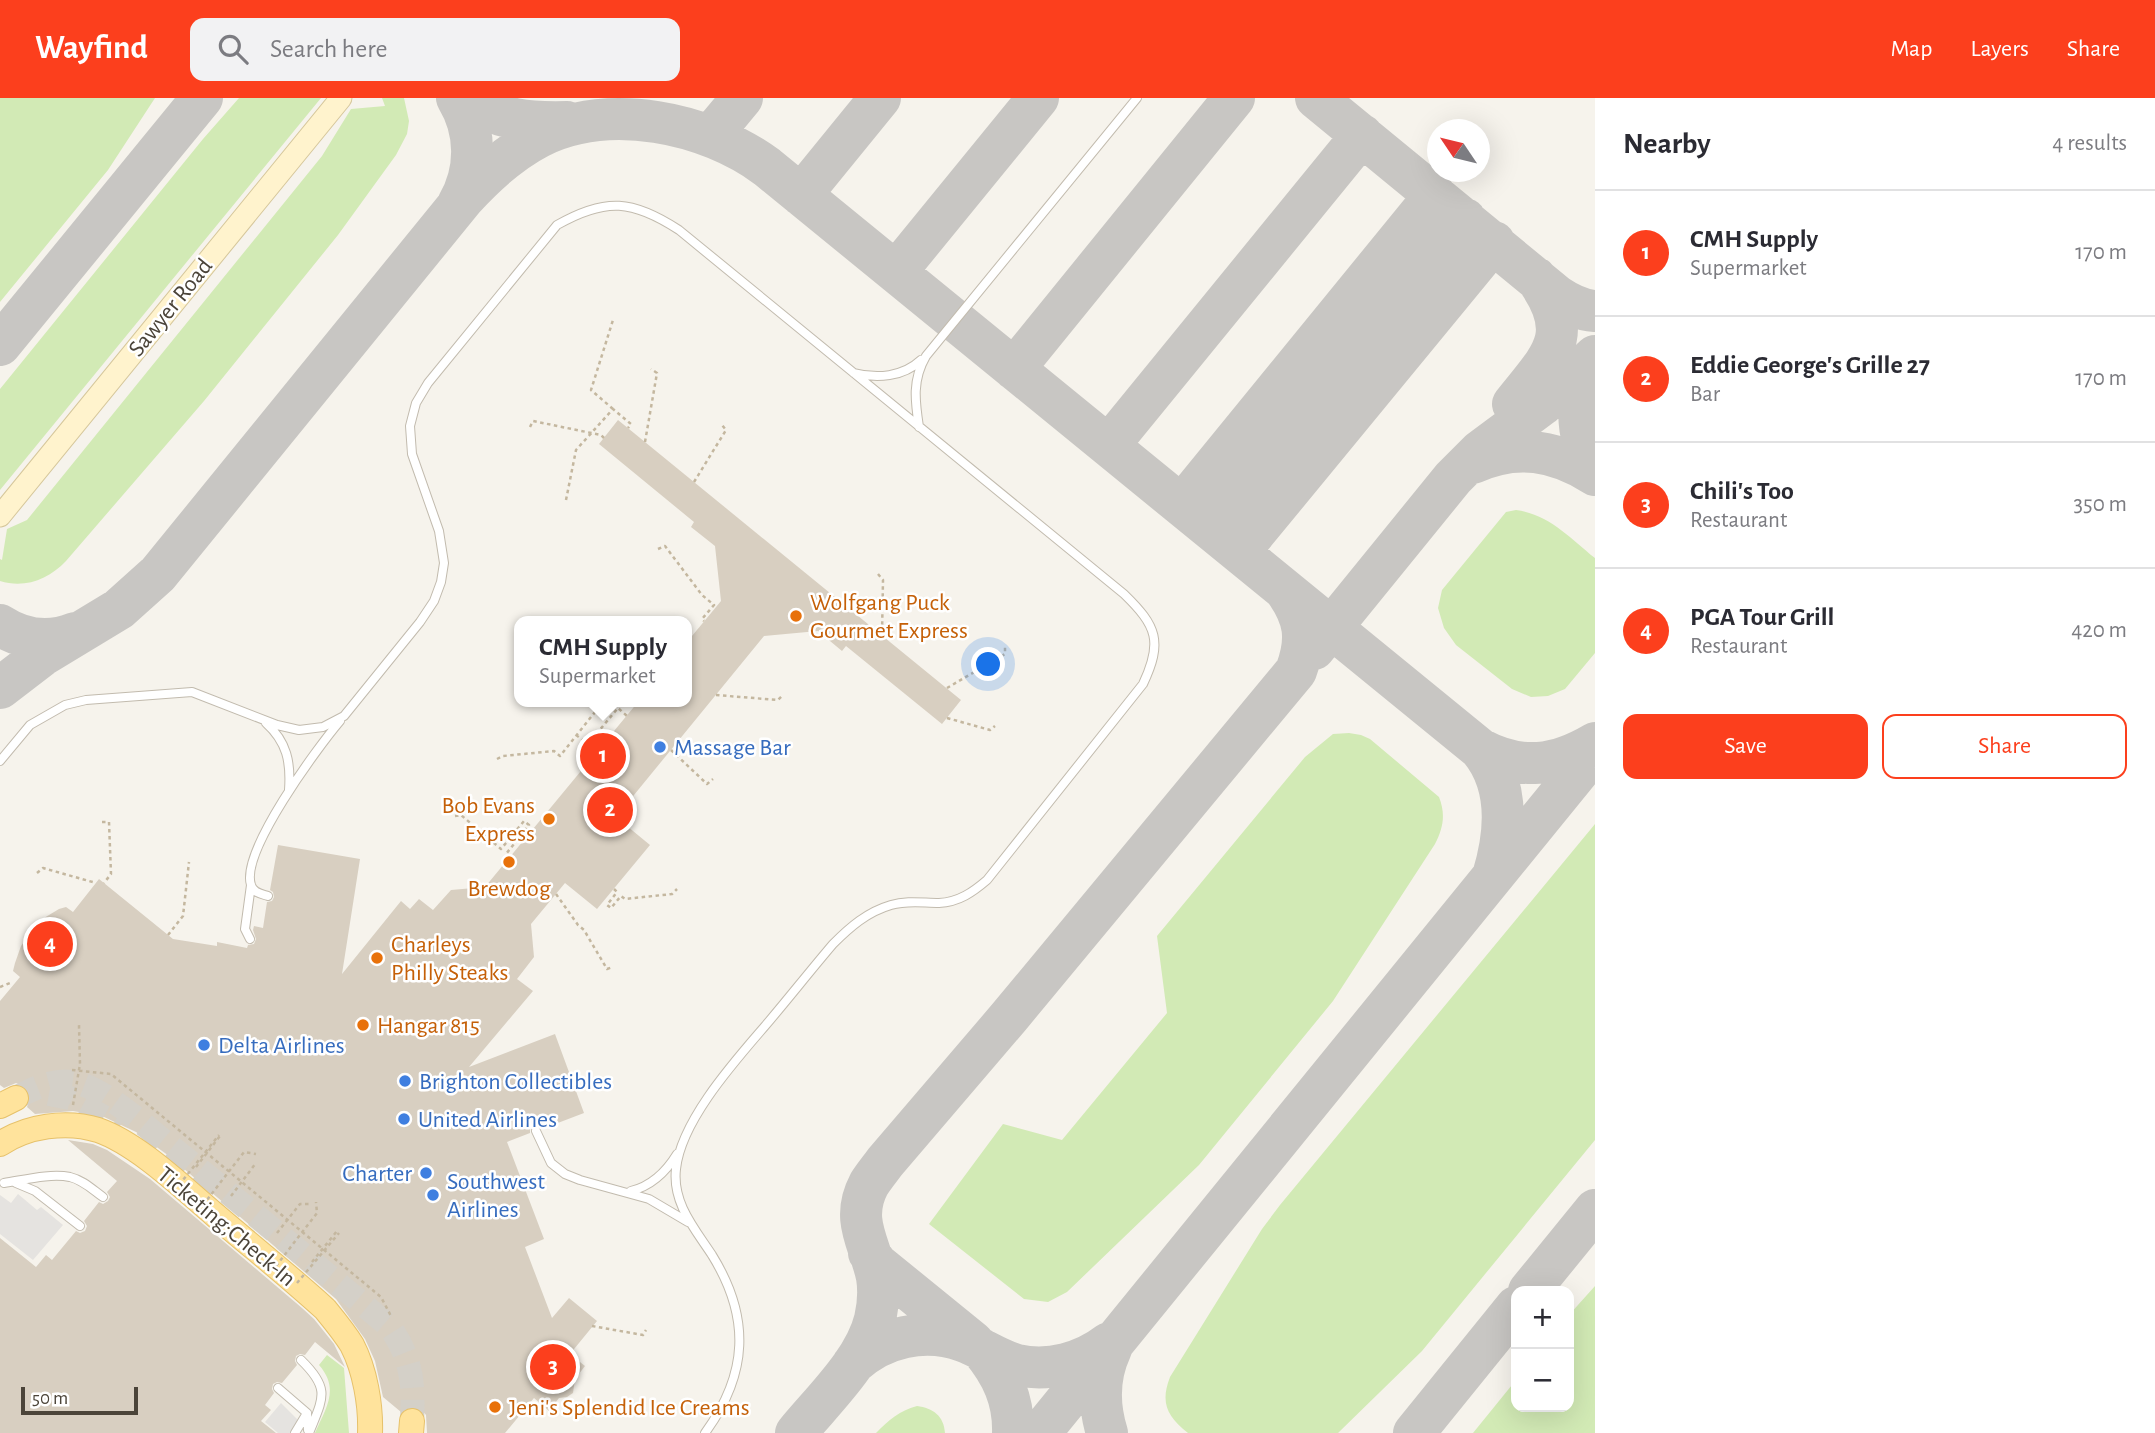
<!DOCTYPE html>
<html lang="en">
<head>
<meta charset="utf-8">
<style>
	:root { --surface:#fff; --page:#f2f2f3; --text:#2b2b33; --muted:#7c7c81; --line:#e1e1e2; --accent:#fc3f1d }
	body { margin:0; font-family:"Alegreya Sans",sans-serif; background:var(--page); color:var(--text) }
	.controls { position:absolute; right:21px; bottom:21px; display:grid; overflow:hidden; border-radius:14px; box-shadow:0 7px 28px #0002 }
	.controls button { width:63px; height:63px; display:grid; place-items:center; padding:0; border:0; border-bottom:2px solid var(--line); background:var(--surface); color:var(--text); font:35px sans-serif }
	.compass { position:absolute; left:1427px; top:21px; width:63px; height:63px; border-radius:50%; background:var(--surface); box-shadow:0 7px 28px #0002; rotate:305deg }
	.scale { position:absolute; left:21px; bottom:18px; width:117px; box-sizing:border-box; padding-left:7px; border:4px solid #4b4439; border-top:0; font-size:19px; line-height:24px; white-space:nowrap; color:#4b4439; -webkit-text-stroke:5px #fff; paint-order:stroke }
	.you { position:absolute; left:989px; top:567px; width:24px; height:24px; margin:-18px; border:5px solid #fff; border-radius:50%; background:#1a73e8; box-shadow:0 0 0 10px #1a73e833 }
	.badge { display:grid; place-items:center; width:46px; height:46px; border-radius:50%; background:var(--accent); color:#fff; font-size:23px; font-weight:700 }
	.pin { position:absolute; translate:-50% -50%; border:4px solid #fff; box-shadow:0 2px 7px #0006 }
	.popup { position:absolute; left:514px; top:518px; width:178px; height:91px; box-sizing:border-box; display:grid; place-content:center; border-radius:14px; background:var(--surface); filter:drop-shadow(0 2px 5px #0005); font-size:23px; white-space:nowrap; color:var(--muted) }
	.popup b { font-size:26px; color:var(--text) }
	.popup::after { content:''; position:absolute; left:50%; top:100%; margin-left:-14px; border:14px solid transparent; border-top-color:var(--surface) }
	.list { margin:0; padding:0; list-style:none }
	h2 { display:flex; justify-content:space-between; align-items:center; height:91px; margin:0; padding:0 28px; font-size:30px }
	h2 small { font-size:23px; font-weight:400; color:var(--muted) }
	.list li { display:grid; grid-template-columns:46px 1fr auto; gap:21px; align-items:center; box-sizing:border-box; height:126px; padding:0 28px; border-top:2px solid var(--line) }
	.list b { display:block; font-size:26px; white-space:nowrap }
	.list p { margin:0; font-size:23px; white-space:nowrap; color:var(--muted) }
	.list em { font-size:23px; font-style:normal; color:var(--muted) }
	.actions { display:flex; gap:14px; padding:21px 28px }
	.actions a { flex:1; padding:16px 0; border:2px solid var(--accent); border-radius:14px; text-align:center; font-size:24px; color:var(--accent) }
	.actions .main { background:var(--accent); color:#fff }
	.icon { flex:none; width:38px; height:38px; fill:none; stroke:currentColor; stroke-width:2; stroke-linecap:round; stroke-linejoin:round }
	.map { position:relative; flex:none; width:1595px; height:1335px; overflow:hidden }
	header { display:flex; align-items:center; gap:42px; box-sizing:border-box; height:98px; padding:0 35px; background:var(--accent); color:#fff }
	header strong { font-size:33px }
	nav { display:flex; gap:38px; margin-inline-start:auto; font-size:24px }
	.search { width:490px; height:63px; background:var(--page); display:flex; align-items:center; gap:18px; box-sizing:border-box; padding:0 24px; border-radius:14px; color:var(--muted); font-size:26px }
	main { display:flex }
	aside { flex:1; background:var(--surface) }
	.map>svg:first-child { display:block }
	.green { fill:#d2eab5 }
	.parking { fill:#e5e3e0 }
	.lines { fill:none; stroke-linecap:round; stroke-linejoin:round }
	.taxiway { stroke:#c8c6c3; stroke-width:42 }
	.building { fill:#d8cfc1 }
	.primary-tunnel { stroke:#d4d0c8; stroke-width:24; stroke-dasharray:24 12; stroke-linecap:butt }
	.lane-casing { stroke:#c2bbae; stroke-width:10 }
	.secondary-casing { stroke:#d6c79b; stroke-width:23 }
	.primary-casing { stroke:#e6c16a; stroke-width:26 }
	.path { stroke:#c4b79f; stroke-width:2.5; stroke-dasharray:3.5 3.5; stroke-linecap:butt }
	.lane { stroke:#fff; stroke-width:8 }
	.secondary { stroke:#fff3cd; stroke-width:21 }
	.primary { stroke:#ffe39c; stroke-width:24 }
	.path-bridge { stroke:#c4b79f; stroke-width:2.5; stroke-dasharray:3.5 3.5; stroke-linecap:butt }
	.food-dot { fill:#e8710a; stroke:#fff; stroke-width:2.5 }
	.shop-dot { fill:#3f7fe0; stroke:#fff; stroke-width:2.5 }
	.labels { text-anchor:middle; stroke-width:5; stroke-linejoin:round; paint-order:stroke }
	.street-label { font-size:24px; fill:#4b4439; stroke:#fff }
	.food-label { font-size:24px; fill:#c56008; stroke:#fff; text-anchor:start }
	.shop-label { font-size:24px; fill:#366cbe; stroke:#fff; text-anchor:start }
</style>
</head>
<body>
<header>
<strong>Wayfind</strong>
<div class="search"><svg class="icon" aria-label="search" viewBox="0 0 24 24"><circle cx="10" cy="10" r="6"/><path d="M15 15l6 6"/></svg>Search here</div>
<nav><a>Map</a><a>Layers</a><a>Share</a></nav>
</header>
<main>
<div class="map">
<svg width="1595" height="1335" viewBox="0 0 1595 1335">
	<rect width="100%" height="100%" fill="#f6f3ec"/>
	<path class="green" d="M0,0H155L108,72L0,204Z
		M239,0H321L0,392V291L203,41Z
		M382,0H404L409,23L407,36L396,57L338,137L204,303L66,463C49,481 25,491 0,483V461L2,462L7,431L27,422L322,58L351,11L385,8Z
		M1516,412C1549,416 1570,440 1595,460V555L1565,591L1548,598L1531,599L1512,591L1456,547L1444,530L1438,510L1442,492L1506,414Z
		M1349,635L1361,637L1370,641L1439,699C1446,717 1443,730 1435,746L1333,903L1199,1067L1067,1194L1048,1204L1024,1201L929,1126L1003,1026L1062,1042L1167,915L1157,838L1305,659L1333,636Z
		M1595,726V1042L1422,1253L1338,1335H1188C1167,1318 1160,1305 1170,1279L1262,1131L1280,1107Z
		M1595,1188V1335H1473L1516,1282V1309H1569V1217Z
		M327,1257L344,1270L349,1335H315C326,1310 340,1291 319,1267Z
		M917,1308C933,1310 944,1318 945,1335H876C889,1322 899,1313 917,1308Z"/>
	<path class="parking" d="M18,1096L37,1112L41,1109L63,1127L33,1162L0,1136V1097L11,1105Z
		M281,1305L298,1322V1335H278L265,1324Z"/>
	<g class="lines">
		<path class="taxiway" d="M457,0C477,33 477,73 458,106
			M468,0C499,23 530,25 567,24
			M1316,0L1557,198C1569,206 1580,212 1595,213
			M718,29L742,0
			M801,97L880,0
			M896,174L1038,0
			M0,247L202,0
			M1595,262C1573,294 1575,338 1595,371
			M1014,271L1234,0
			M1513,306C1550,259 1578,238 1536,180
			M1109,347L1362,37
			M1473,365C1516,345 1556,352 1595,377
			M1182,407L1435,97
			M1210,430L1465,121
			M1239,454L1494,144
			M0,527C23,542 50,545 75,535
			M1314,551L1453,380L1480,353L1542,307L1595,258
			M0,590L43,557L119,511L158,476L464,100C486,76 510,54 539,39C609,4 706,24 767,69L1480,651C1510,687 1506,735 1493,778
			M1480,651C1521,673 1556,668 1595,645
			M869,1155L877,1166L973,1244
			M1529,1193L1595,1112
			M981,1251C1002,1276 1014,1302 1013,1335
			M853,1266C882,1239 925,1229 963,1243C982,1250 998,1262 1017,1267C1049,1274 1083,1265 1109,1245
			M796,1335C823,1302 865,1263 875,1221C878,1208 879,1192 877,1179C870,1145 850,1122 869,1086C874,1078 880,1071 885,1064L1009,919L1296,573C1308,541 1305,520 1285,492
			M1040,1335L1595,653
			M1107,1335C1098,1306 1098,1279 1111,1251
			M1414,1335L1516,1209"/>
	</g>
	<path class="building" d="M618,322L961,602L942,626L846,548L842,553L818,533L764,538L616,719L650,747L597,811L565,785L531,826L534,859L517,881L533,893L469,969L555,936L584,1015L542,1031L539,1027H534L530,1030V1035L507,1044L544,1141L525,1149L552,1220L569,1200L597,1223L570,1256L585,1268L575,1281L573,1295L567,1299L559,1300L549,1313L534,1300L505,1335H427L426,1317L421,1311L413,1308L406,1309L401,1314L383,1299L375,1263L365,1241L336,1201L169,1058L136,1034L102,1018L73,1013L35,1016L27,1009L31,1000L29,993L25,988L16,985L4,990L0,987V903L20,879L13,873L15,865L21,848L31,834L44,820L59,811L66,809L73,814L99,781L173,841L217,848V844L247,850L248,847L254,846L256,841L253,832L254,828L263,830L267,804L272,803L274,799L273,794L270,792L278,747L360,761L342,876L401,803L410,811L419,801L433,812L451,792L485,789L638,604H687V544L721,503L715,448L691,429L694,424L599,346Z
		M68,1042L93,1046L107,1052L150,1081L302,1210L314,1221L334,1246L345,1269L315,1244L305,1257L300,1256L296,1258L295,1263L297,1267L282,1285L277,1284L273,1286L272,1291L274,1295L265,1307L271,1312L261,1323L276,1335H0V1140L36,1169L46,1157L52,1162L76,1133L80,1135L85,1133L87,1128L84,1123L99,1104L103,1106L108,1103L110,1099L107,1094L117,1083Z"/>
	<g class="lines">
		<path class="primary-tunnel" d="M49,996L70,1000L120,1028
			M16,1000C32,991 53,981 72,984C101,987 147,1030 170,1048C244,1107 317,1168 390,1229C412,1261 414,1285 412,1323"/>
		<defs>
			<path id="lane" d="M854,275C877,281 903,279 921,262
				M919,329C915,303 912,282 926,258L1137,0
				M266,625C287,644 291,664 289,692
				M0,663L30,627L65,607L86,602L192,594L277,627L299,632L323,629L344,618L420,524L434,503L441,484L444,465L439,433L412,356L410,328L416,305L428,285L557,127C606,99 633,102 679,132L1124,496C1157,528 1163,544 1143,586L987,782C973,794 959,804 939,805C923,805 907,802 891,807C867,814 850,829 833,846C810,873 788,901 765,928C734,964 681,1023 676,1071C672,1105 695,1131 712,1157C751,1220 748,1276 705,1335
				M268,798C262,796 253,795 251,787C240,754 318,649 340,623
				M250,841L245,831L251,787
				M536,1033L551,1065L565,1076L580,1082L649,1101L688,1124
				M4,1085C24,1082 50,1075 70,1079C83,1082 93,1092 103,1099
				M16,1085L35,1093L80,1128
				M631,1093C651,1088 666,1074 677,1056
				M301,1262C331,1291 323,1300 309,1335
				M278,1290L307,1315L308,1332
				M295,1335L307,1315"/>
			<path id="secondary" d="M0,418L341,0"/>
			<path id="primary" d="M0,1008L16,1000
				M0,1046C27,1028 66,1022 98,1032C138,1046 182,1089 215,1117C251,1148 289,1178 325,1211C334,1222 344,1234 352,1247C365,1272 371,1307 370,1335
				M411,1335L412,1323"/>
		</defs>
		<use href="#lane" class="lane-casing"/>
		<use href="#secondary" class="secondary-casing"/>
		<use href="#primary" class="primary-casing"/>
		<path class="path" d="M613,311L591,292L613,222
			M645,344L657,275L651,271
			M694,384L726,332L722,327
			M566,402L576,352L613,311L631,326L628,330
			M658,451L665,448L702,497L714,507L702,521L704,523
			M878,476L883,482L882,537
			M947,590L1005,556V549
			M716,597L778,602L783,597
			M584,604L597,611
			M947,620L990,632L995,628
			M576,637L588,646L618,610L627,618
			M671,652L707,686L713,681
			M497,661L503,658L554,653L560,658L603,604
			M455,718L461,717L501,751L524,723L529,727L506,756L510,759
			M102,724H109L111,776L104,785
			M37,775L43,770L96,785
			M614,791L617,794L607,807L611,810L621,798L625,801L672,796L677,791
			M556,796L578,827L584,832L607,871L613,869
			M168,837L183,818L189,764
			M0,889L10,885L12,887
			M72,972L111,976L381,1199L391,1218
			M73,1007L80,966L79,927
			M196,1069L220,1038
			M231,1098L256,1065
			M277,1135L300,1106H309
			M312,1164L337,1133
			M592,1228L643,1237L646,1232"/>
		<use href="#lane" class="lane"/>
		<use href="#secondary" class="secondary"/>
		<use href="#primary" class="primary"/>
		<path class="path-bridge" d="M530,329L533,323L601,337L604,340
			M179,1087L219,1037
			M203,1107L244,1054L256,1056
			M276,1168L317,1115L316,1104
			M297,1185L339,1135"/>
	</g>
	<g class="food-dot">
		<circle cx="796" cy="518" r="7"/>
		<circle cx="549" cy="721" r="7"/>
		<circle cx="509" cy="764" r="7"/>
		<circle cx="377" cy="860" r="7"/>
		<circle cx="363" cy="927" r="7"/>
		<circle cx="495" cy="1309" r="7"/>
	</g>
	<g class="shop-dot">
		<circle cx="660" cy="649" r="7"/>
		<circle cx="204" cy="947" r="7"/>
		<circle cx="405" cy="983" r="7"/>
		<circle cx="404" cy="1021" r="7"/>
		<circle cx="426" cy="1075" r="7"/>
		<circle cx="433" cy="1097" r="7"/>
	</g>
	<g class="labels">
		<g class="street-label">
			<text transform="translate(170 209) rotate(-51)" y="8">Sawyer Road</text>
			<text transform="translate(227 1128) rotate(40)" y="8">Ticketing;Check-In</text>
		</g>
		<g class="food-label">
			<text x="810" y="512">Wolfgang Puck<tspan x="810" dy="28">Gourmet Express</tspan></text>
			<text x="535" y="715" text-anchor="end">Bob Evans<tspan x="535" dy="28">Express</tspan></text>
			<text x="509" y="798" text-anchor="middle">Brewdog</text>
			<text x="391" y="854">Charleys<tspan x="391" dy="28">Philly Steaks</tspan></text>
			<text x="377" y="935">Hangar 815</text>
			<text x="509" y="1317">Jeni's Splendid Ice Creams</text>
		</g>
		<g class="shop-label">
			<text x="674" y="657">Massage Bar</text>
			<text x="218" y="955">Delta Airlines</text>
			<text x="419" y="991">Brighton Collectibles</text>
			<text x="418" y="1029">United Airlines</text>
			<text x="412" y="1083" text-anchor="end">Charter</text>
			<text x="447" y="1091">Southwest<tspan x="447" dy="28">Airlines</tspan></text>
		</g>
	</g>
</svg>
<div class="controls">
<button>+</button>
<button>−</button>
</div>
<svg class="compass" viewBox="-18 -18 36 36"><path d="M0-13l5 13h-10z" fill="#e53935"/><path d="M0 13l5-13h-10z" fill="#7c7c81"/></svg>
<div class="scale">50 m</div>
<div class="you"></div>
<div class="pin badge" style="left:603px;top:658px">1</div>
<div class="popup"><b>CMH Supply</b>Supermarket</div>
<div class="pin badge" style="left:610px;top:712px">2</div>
<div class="pin badge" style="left:553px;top:1269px">3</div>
<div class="pin badge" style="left:50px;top:846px">4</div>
</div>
<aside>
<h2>Nearby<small>4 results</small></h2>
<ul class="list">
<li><span class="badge">1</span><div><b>CMH Supply</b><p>Supermarket</p></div><em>170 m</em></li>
<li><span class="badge">2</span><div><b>Eddie George's Grille 27</b><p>Bar</p></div><em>170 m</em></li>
<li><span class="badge">3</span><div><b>Chili's Too</b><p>Restaurant</p></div><em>350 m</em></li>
<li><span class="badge">4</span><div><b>PGA Tour Grill</b><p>Restaurant</p></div><em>420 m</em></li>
</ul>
<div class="actions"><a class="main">Save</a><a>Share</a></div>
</aside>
</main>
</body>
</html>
